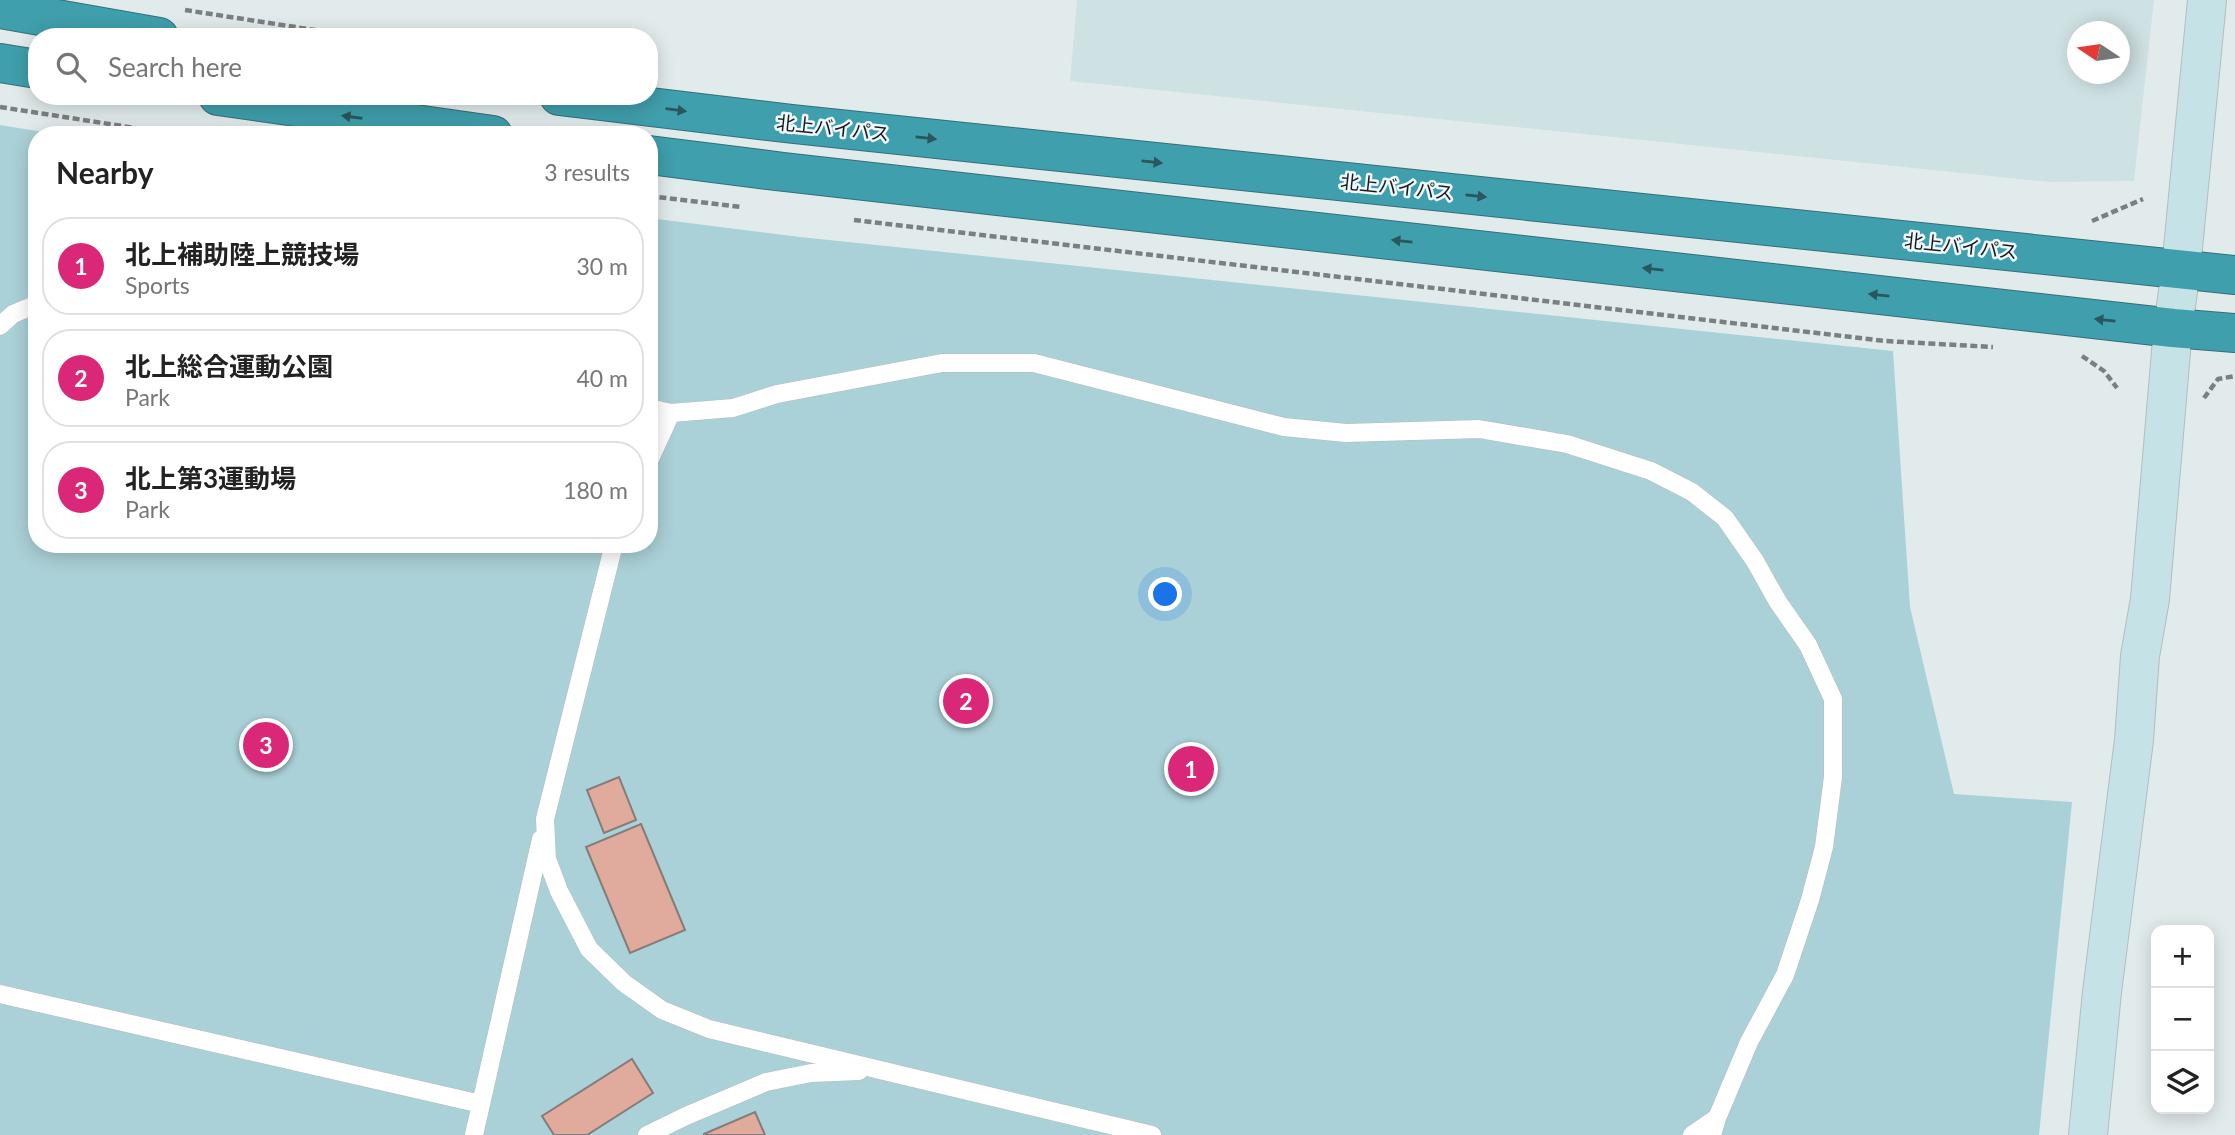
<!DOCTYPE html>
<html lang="en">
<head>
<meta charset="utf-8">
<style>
	:root { --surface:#fff; --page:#f6f6f6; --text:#222; --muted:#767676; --line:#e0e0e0; --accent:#db2777 }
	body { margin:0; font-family:Lato,"Noto Sans JP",sans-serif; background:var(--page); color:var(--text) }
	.controls { position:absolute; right:21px; bottom:21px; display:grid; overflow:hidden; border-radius:14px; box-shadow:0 4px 18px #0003 }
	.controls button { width:63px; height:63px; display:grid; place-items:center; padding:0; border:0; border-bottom:2px solid var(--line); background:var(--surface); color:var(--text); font:35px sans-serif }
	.compass { position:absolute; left:2067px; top:21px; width:63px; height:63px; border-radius:50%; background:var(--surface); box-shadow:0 4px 18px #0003; rotate:283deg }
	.you { position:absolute; left:1166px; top:595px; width:24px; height:24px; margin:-18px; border:5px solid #fff; border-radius:50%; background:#1a73e8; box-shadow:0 0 0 10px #1a73e833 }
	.badge { display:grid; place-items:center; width:46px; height:46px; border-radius:50%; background:var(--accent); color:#fff; font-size:23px; font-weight:700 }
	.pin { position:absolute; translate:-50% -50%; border:4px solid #fff; box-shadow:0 2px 7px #0006 }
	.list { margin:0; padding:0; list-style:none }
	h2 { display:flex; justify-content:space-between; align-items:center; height:91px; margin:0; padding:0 28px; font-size:30px }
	h2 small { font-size:23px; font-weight:400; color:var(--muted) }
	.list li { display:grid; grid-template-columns:46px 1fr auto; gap:21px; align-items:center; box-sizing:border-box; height:98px; margin:0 14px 14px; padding:0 14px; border:2px solid var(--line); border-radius:28px }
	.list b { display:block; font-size:26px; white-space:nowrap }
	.list p { margin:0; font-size:23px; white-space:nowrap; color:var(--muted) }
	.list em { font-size:23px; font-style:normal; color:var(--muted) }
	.icon { flex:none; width:38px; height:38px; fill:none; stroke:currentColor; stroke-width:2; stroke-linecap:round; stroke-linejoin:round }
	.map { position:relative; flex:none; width:2235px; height:1135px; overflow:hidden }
	.search { position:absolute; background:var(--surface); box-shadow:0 4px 18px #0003; left:28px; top:28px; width:630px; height:77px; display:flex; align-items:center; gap:18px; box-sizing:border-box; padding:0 24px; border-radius:28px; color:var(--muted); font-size:26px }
	.panel { position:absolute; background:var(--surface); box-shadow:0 4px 18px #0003; left:28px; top:126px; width:630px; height:427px; border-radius:28px }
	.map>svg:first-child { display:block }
	.built { fill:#cee1e3; fill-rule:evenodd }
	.green { fill:#aad1d7 }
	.building { fill:#e0aa9c; stroke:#847c7a; stroke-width:2 }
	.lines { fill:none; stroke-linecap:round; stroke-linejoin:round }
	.lane-casing { stroke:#b4bdbe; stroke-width:19 }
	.secondary-casing { stroke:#b4bdbe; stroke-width:40 }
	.highway-casing { stroke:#31717a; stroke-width:40 }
	.path { stroke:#7a8081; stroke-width:4.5; stroke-dasharray:7 3.5; stroke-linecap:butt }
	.lane { stroke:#fff; stroke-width:18 }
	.secondary { stroke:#c5e2e6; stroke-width:38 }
	.highway { stroke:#3f9fac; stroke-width:38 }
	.oneway { fill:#2a565d }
	.labels { text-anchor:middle; stroke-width:5; stroke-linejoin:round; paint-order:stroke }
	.street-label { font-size:19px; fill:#181b1c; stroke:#eff8fa }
</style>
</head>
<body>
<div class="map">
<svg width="2235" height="1135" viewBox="0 0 2235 1135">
	<rect width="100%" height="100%" fill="#e2ebec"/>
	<path class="built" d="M1077,0H2154L2134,181L2049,182L1070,81ZM2078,32H2120V74H2078Z"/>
	<path class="green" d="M0,125L62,135H37V544H649V218L800,237L1893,351L1910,607L1954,794L2072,802L2039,1135H0Z"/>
	<path class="building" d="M619,777L636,820L604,833L587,790Z
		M641,824L685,930L630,953L586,847Z
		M632,1059L653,1093L587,1135H554L542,1116Z
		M755,1112L765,1135H704V1134Z"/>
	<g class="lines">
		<defs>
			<path id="lane" d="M0,326L13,314L37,304
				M649,408L671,413L733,408L777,394L942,363H1034L1284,427L1346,433L1479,429L1567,444L1651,471L1692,492L1725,518L1755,561L1778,602L1808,645L1833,699V777L1824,847L1810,900L1785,975L1749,1042L1717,1118L1712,1135
				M649,461L671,413
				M614,544L545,819L547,859L559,891L589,949L624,983L662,1010L709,1029L1152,1135
				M0,994L481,1104
				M474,1135L541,839
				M647,1135L686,1116L766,1082L811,1073L859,1071
				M1692,1135L1717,1118"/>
			<path id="secondary" d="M2088,1135L2102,992L2134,740L2140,656L2150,599L2173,328L2181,269L2207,0"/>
			<path id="highway" d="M0,9L159,37
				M0,63L37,69
				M218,96L493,135
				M559,96L793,124L2235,275
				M649,155L784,172L2173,328L2235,333"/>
		</defs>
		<use href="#lane" class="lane-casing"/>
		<use href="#secondary" class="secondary-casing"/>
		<use href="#highway" class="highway-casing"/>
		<path class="path" d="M185,10L360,37
			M0,107L180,135
			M649,196L741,207
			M854,220L1885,341L1993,347
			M2092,221L2143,199
			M2082,356L2104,371L2117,388
			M2204,398L2218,379L2235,376"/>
		<use href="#lane" class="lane"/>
		<use href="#secondary" class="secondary"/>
		<use href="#highway" class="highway"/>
	</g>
	<defs><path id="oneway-solid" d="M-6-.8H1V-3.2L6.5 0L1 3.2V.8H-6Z" transform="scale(1.75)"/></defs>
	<g class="oneway">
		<use href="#oneway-solid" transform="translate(676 110) rotate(7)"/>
		<use href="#oneway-solid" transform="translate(352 117) rotate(-172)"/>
		<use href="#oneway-solid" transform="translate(926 138) rotate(6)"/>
		<use href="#oneway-solid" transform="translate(1152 162) rotate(6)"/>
		<use href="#oneway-solid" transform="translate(1476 196) rotate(6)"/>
		<use href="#oneway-solid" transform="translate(1402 241) rotate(-174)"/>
		<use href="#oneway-solid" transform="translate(1653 269) rotate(-174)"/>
		<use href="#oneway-solid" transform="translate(1879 295) rotate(-174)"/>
		<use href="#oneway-solid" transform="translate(2105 320) rotate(-174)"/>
	</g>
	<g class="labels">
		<g class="street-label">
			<text transform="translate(833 128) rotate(6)" y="7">北上バイパス</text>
			<text transform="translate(1397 187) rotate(6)" y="7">北上バイパス</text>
			<text transform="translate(1961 246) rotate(6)" y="7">北上バイパス</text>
		</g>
	</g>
</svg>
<div class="controls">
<button>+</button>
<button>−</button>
<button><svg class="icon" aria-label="layers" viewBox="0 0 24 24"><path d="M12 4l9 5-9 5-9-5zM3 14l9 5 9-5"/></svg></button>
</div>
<svg class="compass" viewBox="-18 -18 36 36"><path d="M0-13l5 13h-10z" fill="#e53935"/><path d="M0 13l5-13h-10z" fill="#767676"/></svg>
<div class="you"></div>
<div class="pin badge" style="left:1191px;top:769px">1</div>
<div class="pin badge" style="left:966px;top:701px">2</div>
<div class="pin badge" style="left:266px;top:745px">3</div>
<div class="search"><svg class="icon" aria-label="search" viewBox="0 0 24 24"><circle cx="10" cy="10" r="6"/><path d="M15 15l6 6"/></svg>Search here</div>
<section class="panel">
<h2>Nearby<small>3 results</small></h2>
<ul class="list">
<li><span class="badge">1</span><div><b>北上補助陸上競技場</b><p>Sports</p></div><em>30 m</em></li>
<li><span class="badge">2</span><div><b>北上総合運動公園</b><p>Park</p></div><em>40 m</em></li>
<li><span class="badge">3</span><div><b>北上第3運動場</b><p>Park</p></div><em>180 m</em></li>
</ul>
</section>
</div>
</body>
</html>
